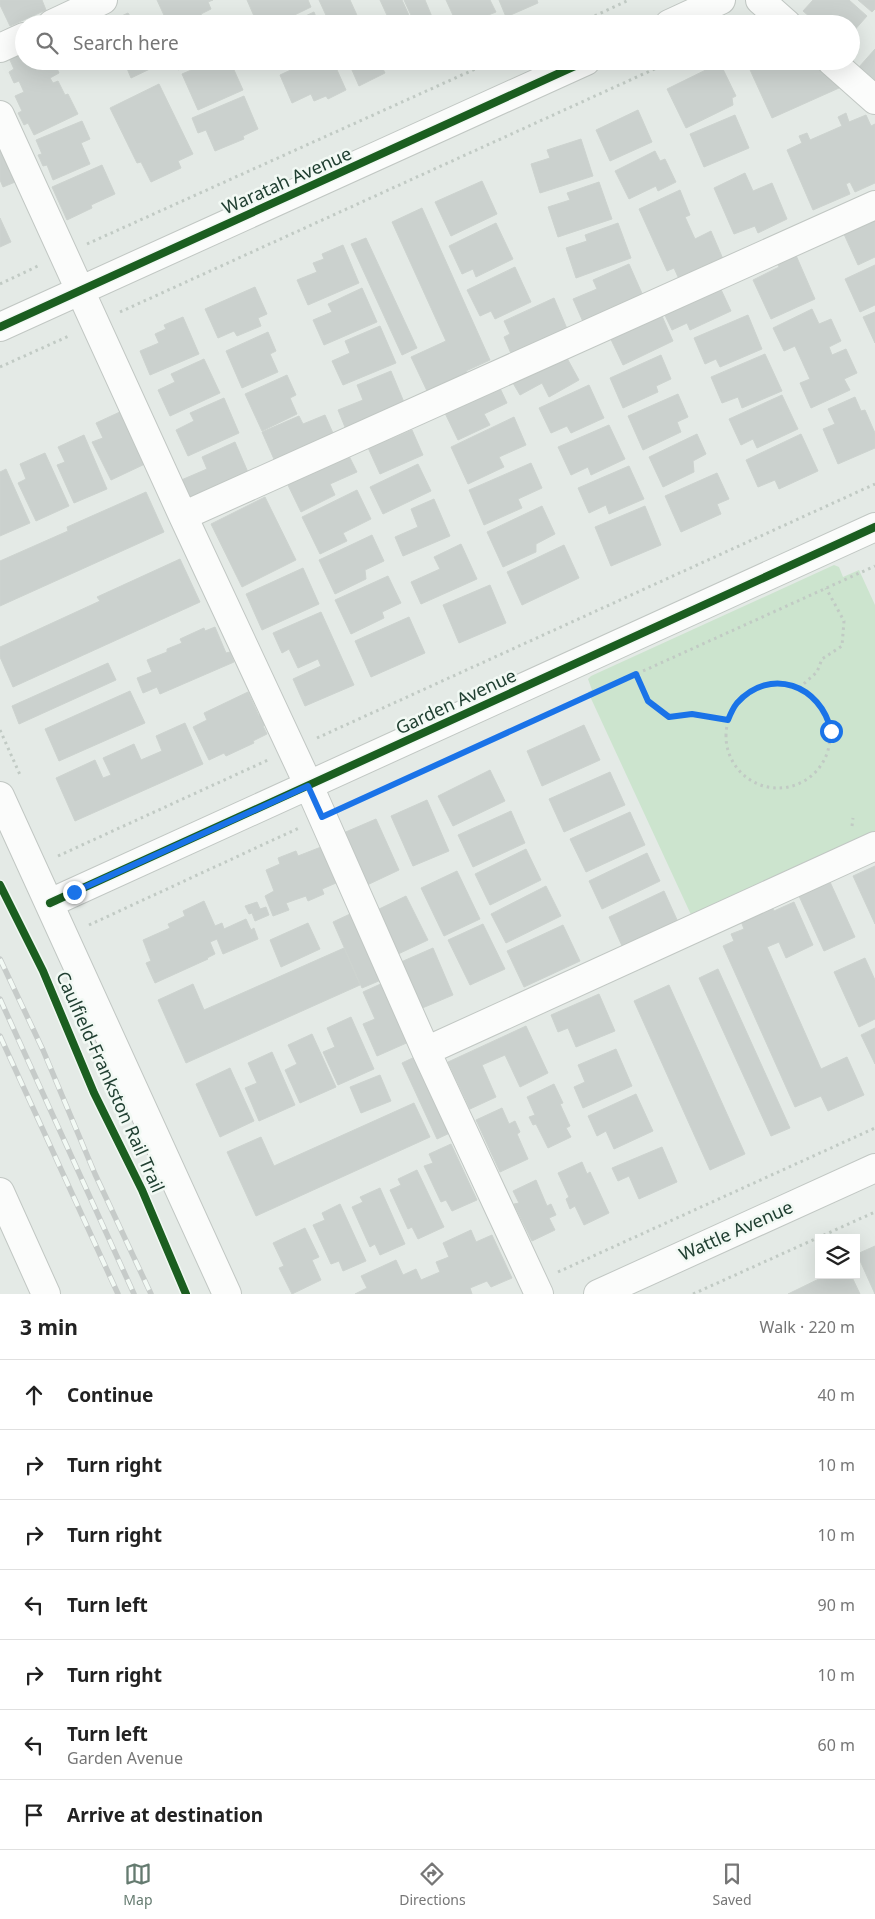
<!DOCTYPE html>
<html lang="en">
<head>
<meta charset="utf-8">
<style>
	:root { --surface:#fff; --page:#f2f2f2; --text:#222; --muted:#767676; --line:#e0e0e0; --accent:#657b70 }
	body { margin:0; font-family:"Noto Sans",sans-serif; background:var(--page); color:var(--text) }
	.controls { position:absolute; right:15px; bottom:15px; display:grid; overflow:hidden; border-radius:0px; box-shadow:0 5px 20px #0002 }
	.controls button { width:45px; height:45px; display:grid; place-items:center; padding:0; border:0; border-bottom:1px solid var(--line); background:var(--surface); color:var(--text); font:25px sans-serif }
	.stop { position:absolute; width:15px; height:15px; margin:-11px; border:4px solid #1a73e8; border-radius:50%; background:#fff }
	.stop.end { background:#1a73e8; border-color:#fff; box-shadow:0 1px 5px #0008 }
	.list { margin:0; padding:0; list-style:none }
	h2 { display:flex; justify-content:space-between; align-items:center; height:65px; margin:0; padding:0 20px; font-size:21px }
	h2 small { font-size:16px; font-weight:400; color:var(--muted) }
	.list li { display:grid; grid-template-columns:32px 1fr auto; gap:15px; align-items:center; box-sizing:border-box; height:70px; padding:0 20px; border-top:1px solid var(--line) }
	.list b { display:block; font-size:19px; white-space:nowrap }
	.list p { margin:0; font-size:16px; white-space:nowrap; color:var(--muted) }
	.list em { font-size:16px; font-style:normal; color:var(--muted) }
	.icon { flex:none; width:28px; height:28px; fill:none; stroke:currentColor; stroke-width:2; stroke-linecap:round; stroke-linejoin:round }
	.map { position:relative; flex:none; width:875px; height:1294px; overflow:hidden }
	.search { position:absolute; background:var(--surface); box-shadow:0 5px 20px #0002; left:15px; right:15px; top:15px; height:55px; display:flex; align-items:center; gap:12px; box-sizing:border-box; padding:0 18px; border-radius:28px; color:var(--muted); font-size:19px }
	.sheet { height:555px; background:var(--surface) }
	nav { display:flex; justify-content:space-around; align-items:center; box-sizing:border-box; height:70px; border-top:1px solid var(--line); background:var(--surface); font-size:14px; color:var(--muted) }
	nav a { display:grid; justify-items:center; gap:2px }
	nav .on { color:var(--accent) }
	.map>svg:first-child { display:block }
	.green { fill:#cce4ce }
	.building { fill:#cbd1ce; stroke:#cdd3cf }
	.lines { fill:none; stroke-linecap:round; stroke-linejoin:round }
	.minor-casing { stroke:#c1c7c3; stroke-width:30 }
	.path { stroke:#c1cac4; stroke-width:3; stroke-dasharray:2.5 4; stroke-linecap:butt }
	.minor { stroke:#fbfcfb; stroke-width:28 }
	.rail-casing { stroke:#c6cbc9; stroke-width:5.5 }
	.rail { stroke:#f2f9f4; stroke-width:4; stroke-dasharray:11; stroke-linecap:butt }
	.cycleway-casing { stroke:#f2f9f4; stroke-width:11 }
	.cycleway { stroke:#1b5e20; stroke-width:8 }
	.route { stroke:#1a73e8; stroke-width:6 }
	.labels { text-anchor:middle; stroke-width:5; stroke-linejoin:round; paint-order:stroke }
	.street-label { font-size:18px; fill:#203f31; stroke:#f2f9f4 }
</style>
</head>
<body>
<div class="map">
<svg width="875" height="1294" viewBox="0 0 875 1294">
	<rect width="100%" height="100%" fill="#e4eae6"/>
	<path class="green" d="M834,565L839,567L843,577L859,570L875,605V838L693,919L588,692L592,690L588,679L591,676Z"/>
	<path class="building" d="M0,0H42L46,10L10,26L0,5Z
		M157,0H213L208,2L211,9L201,14L204,23L211,20L212,24H168Z
		M247,0H308L311,7L278,23L274,15L257,23Z
		M319,0H350L361,24H330Z
		M380,0H402L413,24H391Z
		M404,0H425L435,24H415Z
		M446,0H490L496,12L481,18L484,24H457Z
		M499,0H537L538,3L506,17Z
		M813,0H849L867,16L852,33L851,24H818L803,11Z
		M858,0H875V9L872,12Z
		M314,12L319,24H288Z
		M128,13L132,19L141,16L145,24H104Z
		M875,49V80L859,67Z
		M24,51V61H65L56,66L59,73L50,78L53,83L58,81L65,95L68,94L78,114L34,135L28,123L24,125L18,113L22,111L15,96L24,92L19,81L14,83L9,72L14,69L9,58Z
		M124,61H151L154,67L131,78Z
		M174,61H196L178,70Z
		M212,61H230L243,90L198,110L182,74Z
		M310,61H333L346,90L328,99L326,96L314,101L311,94L292,103L280,75Z
		M348,61H379L385,73L359,86Z
		M746,61H821L830,69L839,88L772,118Z
		M720,63L736,96L732,98L733,105L686,128L667,89Z
		M159,84L193,154L178,161L181,168L151,182L141,162L137,163L110,108Z
		M244,96L258,129L243,136L244,139L215,151L206,130L198,133L192,118Z
		M638,110L652,142L610,161L596,130Z
		M846,113L849,122L866,115L871,126L875,124V183L855,192L850,182L846,184L850,194L813,210L787,150L802,143L799,136L807,133L810,140L842,126L838,117Z
		M735,115L749,148L704,167L690,134Z
		M82,121L90,139L81,143L90,164L53,180L47,165L43,166L38,155L42,154L36,140Z
		M0,137L20,180L3,187L0,180Z
		M581,139L593,176L540,193L531,164L550,158L547,150Z
		M655,151L660,161L665,159L676,182L658,191L656,186L629,199L615,171Z
		M102,165L115,194L91,205L92,208L67,220L52,187Z
		M745,173L753,191L772,183L787,219L758,233L755,226L734,234L714,188Z
		M482,181L497,214L451,236L435,202Z
		M599,182L612,219L558,237L548,207L570,200L567,193Z
		M680,190L690,215L685,217L695,239L711,231L723,259L679,279L674,268L667,271L639,209Z
		M422,208L490,360L466,371L468,375L428,393L411,357L446,341L392,222Z
		M875,217V257L858,265L843,232Z
		M0,218L11,242L0,247Z
		M496,223L513,259L476,277L473,269L462,274L449,246Z
		M618,223L631,258L576,278L566,248L587,241L585,235Z
		M366,238L417,348L402,355L351,244Z
		M343,245L359,283L308,305L297,280L317,272L313,263L324,259L322,254Z
		M795,253L815,299L771,319L753,280L779,267L776,261Z
		M629,264L644,298L584,324L573,299L597,289L593,280Z
		M875,265V305L860,312L845,279Z
		M515,267L531,302L495,319L491,311L480,316L467,290Z
		M718,283L731,311L690,330L687,323L672,330L662,309Z
		M255,287L267,314L258,318L261,326L237,336L234,331L218,338L205,309Z
		M362,288L377,322L324,345L313,320L332,312L328,304Z
		M554,298L568,331L512,356L504,337L510,334L504,321Z
		M658,307L673,341L623,365L607,331Z
		M812,309L819,324L831,319L841,341L829,347L832,355L846,349L857,373L844,379L850,390L811,408L800,383L810,379L795,346L784,351L773,328Z
		M875,312V343L863,317Z
		M748,315L762,349L720,367L716,359L705,364L694,338Z
		M183,317L199,354L150,375L140,351L159,343L155,334L166,329L164,325Z
		M380,326L396,363L343,385L332,361L350,353L345,341Z
		M268,332L276,351L270,354L278,372L242,388L226,351Z
		M562,349L579,380L549,397L542,383L520,395L510,378Z
		M765,354L782,391L742,408L738,397L722,403L711,377Z
		M661,355L671,379L656,386L658,392L623,408L610,378Z
		M204,359L220,393L170,416L158,390L175,382L171,374Z
		M391,371L406,407L347,432L338,410L363,400L357,385Z
		M287,375L296,395L290,398L297,414L262,431L245,394Z
		M498,384L507,403L484,414L490,425L458,440L443,409Z
		M589,385L604,418L571,433L567,426L551,433L539,408Z
		M678,394L688,417L677,422L681,432L643,450L628,416Z
		M782,395L798,429L757,448L753,439L741,445L729,419Z
		M855,397L861,411L865,410L875,433V448L838,464L823,429L835,424L828,409Z
		M224,398L239,433L188,456L176,430L194,421L190,413Z
		M122,411L147,463L111,480L92,442L103,438L96,423Z
		M325,415L336,440L277,466L262,432L299,416L303,424Z
		M514,417L526,445L499,457L504,467L468,484L451,447Z
		M609,425L625,459L591,475L588,467L571,475L558,447Z
		M412,430L423,455L380,474L365,441L385,432L389,440Z
		M697,434L706,454L693,461L694,472L663,487L649,457Z
		M801,434L818,471L779,489L775,480L758,487L746,460Z
		M84,435L107,489L74,503L57,465L65,462L58,447Z
		M235,442L250,477L189,503L179,481L207,469L202,457Z
		M346,450L357,472L330,484L335,495L301,512L285,479Z
		M45,453L69,506L36,521L18,483L26,479L20,464Z
		M531,463L542,488L518,499L522,508L484,525L469,490Z
		M418,464L431,491L383,514L370,487Z
		M629,466L644,499L609,514L606,505L589,513L578,488Z
		M6,469L30,523L0,536V472Z
		M717,473L729,499L717,504L721,514L681,532L665,496Z
		M357,490L371,519L343,533L347,541L320,554L302,517Z
		M146,492L164,532L0,606V561L68,531L67,527Z
		M265,497L296,560L242,587L211,524Z
		M434,499L450,536L403,556L395,537L418,527L411,509Z
		M542,506L555,534L536,544V552L503,567L487,532Z
		M645,506L661,545L611,566L595,527Z
		M372,535L384,561L365,570L366,579L335,594L319,560Z
		M461,544L477,579L421,604L411,582L440,569L434,557Z
		M564,545L579,578L522,605L507,572Z
		M180,559L200,602L13,687L0,657V647L100,601L97,597Z
		M303,568L319,604L262,630L246,594Z
		M388,576L401,603L382,612L384,618L351,634L335,600Z
		M490,585L506,623L459,643L443,605Z
		M321,612L354,685L305,706L293,679L321,666L318,659L298,668L289,649L282,653L273,633Z
		M409,617L425,653L371,677L355,641Z
		M215,627L226,653L230,652L234,662L160,694L157,687L143,693L137,678L152,672L147,660L167,652V649L182,643L180,639L204,628L205,631Z
		M108,663L116,680L19,724L12,706Z
		M130,691L145,723L59,761L45,729Z
		M248,692L259,716L265,713L270,723L263,726L267,734L253,741L254,743L226,756L224,753L209,760L193,727L207,720L204,713Z
		M185,723L203,764L75,821L56,778L95,760L103,778L111,775L103,758L134,744L141,760L162,751L156,736Z
		M584,725L600,760L542,786L527,751Z
		M490,770L505,801L453,826L438,796Z
		M610,772L625,805L564,832L549,799Z
		M427,800L449,851L413,866L391,816Z
		M511,811L525,843L473,867L458,835Z
		M630,812L645,845L586,872L570,839Z
		M376,819L399,870L365,886L341,834Z
		M321,847L336,883L322,889L324,894L308,901L306,896L286,903L289,910L273,916L265,896L274,891L266,870L280,864L278,858L296,851L298,856Z
		M526,849L541,880L490,905L475,874Z
		M647,853L660,881L602,909L589,881Z
		M875,866V924L853,876Z
		M457,871L480,919L444,936L421,888Z
		M830,882L855,937L824,951L799,896Z
		M546,886L561,916L506,943L491,914Z
		M664,891L678,922L623,948L609,917Z
		M406,896L428,940L396,955L375,911Z
		M204,901L215,926L222,923L224,929L246,919L251,930L254,928L258,939L223,954L217,939L210,942L215,954L207,958L208,959L155,983L146,963L151,961L143,940L170,928L168,924L185,916L183,911Z
		M257,902L260,909L266,907L269,915L255,921L252,913L249,914L245,906Z
		M794,902L813,945L786,958L779,942L767,947L821,1069L847,1057L864,1095L828,1111L821,1096L795,1107L723,946L734,941L731,934L744,929L741,921L772,907L774,911Z
		M350,914L381,980L362,988L333,922Z
		M308,923L320,949L281,967L270,940Z
		M483,924L505,969L470,985L448,940Z
		M563,925L580,961L524,987L507,951Z
		M344,948L360,985L186,1063L158,1000L193,984L204,1010Z
		M433,948L453,995L420,1009L401,962Z
		M865,958L875,980V1019L859,1027L834,972Z
		M718,969L790,1128L771,1136L699,978Z
		M385,982L411,1041L377,1056L363,1024L375,1019L363,992Z
		M669,985L745,1154L710,1170L634,1001Z
		M599,994L615,1031L576,1047L568,1028L558,1032L551,1015Z
		M351,1017L374,1069L338,1085L323,1052L335,1047L327,1028Z
		M526,1026L548,1073L520,1087L505,1055L482,1065L496,1097L470,1109L448,1062Z
		M875,1028V1064L861,1035Z
		M312,1034L336,1087L300,1103L285,1070L297,1064L288,1045Z
		M616,1049L632,1086L583,1108L574,1087L585,1082L578,1065Z
		M272,1052L295,1105L259,1121L245,1088L257,1083L248,1063Z
		M419,1055L454,1131L437,1139L402,1063Z
		M230,1068L254,1121L220,1137L196,1084Z
		M380,1075L391,1101L361,1113L350,1087Z
		M554,1084L563,1103L560,1104L570,1126L566,1128L571,1137L548,1148L536,1124L533,1125L529,1117L535,1115L527,1097Z
		M636,1094L653,1131L614,1149L606,1131L597,1136L588,1116Z
		M414,1103L430,1137L256,1216L227,1152L261,1137L274,1166Z
		M502,1108L509,1124L515,1121L520,1132L517,1134L528,1159L500,1172L476,1120Z
		M451,1144L477,1200L452,1211L446,1200L441,1202L424,1166L433,1163L429,1154Z
		M662,1147L677,1182L639,1199L629,1176L618,1181L612,1168Z
		M582,1162L587,1174L590,1172L609,1213L584,1225L575,1206L570,1209L566,1199L569,1197L558,1173Z
		M417,1170L444,1227L418,1239L412,1227L408,1229L390,1190L401,1185L398,1179Z
		M536,1180L547,1206L551,1204L556,1215L549,1218L555,1230L532,1241L514,1204L519,1203L513,1191Z
		M380,1188L405,1244L380,1255L375,1244L370,1247L352,1207L363,1202L360,1197Z
		M340,1204L366,1261L343,1271L339,1261L331,1264L313,1225L325,1220L322,1213Z
		M305,1228L319,1257L312,1260L321,1280L292,1294L279,1268L284,1266L273,1243Z
		M471,1230L476,1242L492,1235L512,1278L491,1287L487,1281L470,1288L472,1294H355L367,1288L361,1276L396,1260L403,1275L416,1269L421,1280L440,1272L436,1262L449,1257L443,1243Z
		M875,1246V1294L857,1254Z
		M827,1275H851L860,1294H788Z"/>
	<g class="lines">
		<defs>
			<path id="minor" d="M760,0L787,24
				M52,24L103,0
				M669,24L721,0
				M0,48L24,37
				M831,61L875,100
				M0,115L183,516L309,786L426,1051L875,846
				M0,327L586,61
				M183,516L875,205
				M0,796L227,1294
				M50,903L875,527
				M426,1051L539,1294
				M0,1192L46,1294
				M598,1294L875,1168"/>
		</defs>
		<use href="#minor" class="minor-casing"/>
		<path class="path" d="M577,24L629,0
			M87,244L493,61
			M0,284L40,265
			M120,312L672,61
			M0,367L71,335
			M636,673L648,701L669,717L692,714L728,721
			M726 736a52 52 0 1 1 104 0a52 52 0 1 1-104 0Z
			M799,688L817,672L822,659L842,646L844,621L826,588
			M0,730L21,777
			M317,738L875,484
			M347,805L875,566
			M852,826L853,818
			M58,856L268,760
			M89,925L299,828
			M558,1272L875,1128
			M693,1294L875,1212"/>
		<use href="#minor" class="minor"/>
		<defs>
			<path id="rail" d="M0,959L43,1050L95,1174L151,1294
				M0,999L134,1294
				M0,1036L118,1294"/>
		</defs>
		<use href="#rail" class="rail-casing"/>
		<use href="#rail" class="rail"/>
		<defs>
			<path id="cycleway" d="M0,327L586,61
				M0,885L43,971L94,1093L142,1190L186,1294
				M50,903L875,527"/>
		</defs>
		<use href="#cycleway" class="cycleway-casing"/>
		<use href="#cycleway" class="cycleway"/>
	</g>
	<g class="lines">
		<path class="route" d="M74,892L308,786L322,817L636,674L648,701L669,717L692,714L728,720C730,715 733,708 737,703C770,666 821,685 831,731"/>
	</g>
	<g class="labels">
		<g class="street-label">
			<text transform="translate(287 181) rotate(-24)" y="6">Waratah Avenue</text>
			<text transform="translate(456 702) rotate(-25)" y="6">Garden Avenue</text>
			<text transform="translate(110 1082) rotate(66)" y="6">Caulfield-Frankston Rail Trail</text>
			<text transform="translate(736 1231) rotate(-24)" y="6">Wattle Avenue</text>
		</g>
	</g>
</svg>
<div class="controls">
<button><svg class="icon" aria-label="layers" viewBox="0 0 24 24"><path d="M12 4l9 5-9 5-9-5zM3 14l9 5 9-5"/></svg></button>
</div>
<div class="stop" style="left:831px;top:731px"></div>
<div class="stop end" style="left:74px;top:892px"></div>
<div class="search"><svg class="icon" aria-label="search" viewBox="0 0 24 24"><circle cx="10" cy="10" r="6"/><path d="M15 15l6 6"/></svg>Search here</div>
</div>
<section class="sheet">
<h2>3 min<small>Walk · 220 m</small></h2>
<ul class="list">
<li><svg class="icon" aria-label="ahead" viewBox="0 0 24 24"><path d="M12 20V5M6 11l6-6 6 6"/></svg><div><b>Continue</b></div><em>40 m</em></li>
<li><svg class="icon" aria-label="right" viewBox="0 0 24 24"><path d="M7 20v-9h11M14 6l5 5-5 5"/></svg><div><b>Turn right</b></div><em>10 m</em></li>
<li><svg class="icon" aria-label="right" viewBox="0 0 24 24"><path d="M7 20v-9h11M14 6l5 5-5 5"/></svg><div><b>Turn right</b></div><em>10 m</em></li>
<li><svg class="icon" aria-label="left" viewBox="0 0 24 24"><path d="M17 20v-9H6M10 6l-5 5 5 5"/></svg><div><b>Turn left</b></div><em>90 m</em></li>
<li><svg class="icon" aria-label="right" viewBox="0 0 24 24"><path d="M7 20v-9h11M14 6l5 5-5 5"/></svg><div><b>Turn right</b></div><em>10 m</em></li>
<li><svg class="icon" aria-label="left" viewBox="0 0 24 24"><path d="M17 20v-9H6M10 6l-5 5 5 5"/></svg><div><b>Turn left</b><p>Garden Avenue</p></div><em>60 m</em></li>
<li><svg class="icon" aria-label="arrive" viewBox="0 0 24 24"><path d="M6 21V4h12l-3 4 3 4H6"/></svg><div><b>Arrive at destination</b></div></li>
</ul>
</section>
<nav>
<a class="on"><svg class="icon" aria-label="map" viewBox="0 0 24 24"><path d="M3 6l6-2 6 2 6-2v14l-6 2-6-2-6 2zM9 4v14M15 6v14"/></svg>Map</a>
<a><svg class="icon" aria-label="directions" viewBox="0 0 24 24"><path d="M12 3l9 9-9 9-9-9zM9 14v-3h6M13 9l2 2-2 2"/></svg>Directions</a>
<a><svg class="icon" aria-label="saved" viewBox="0 0 24 24"><path d="M7 4h10v16l-5-4-5 4z"/></svg>Saved</a>
</nav>
</body>
</html>
